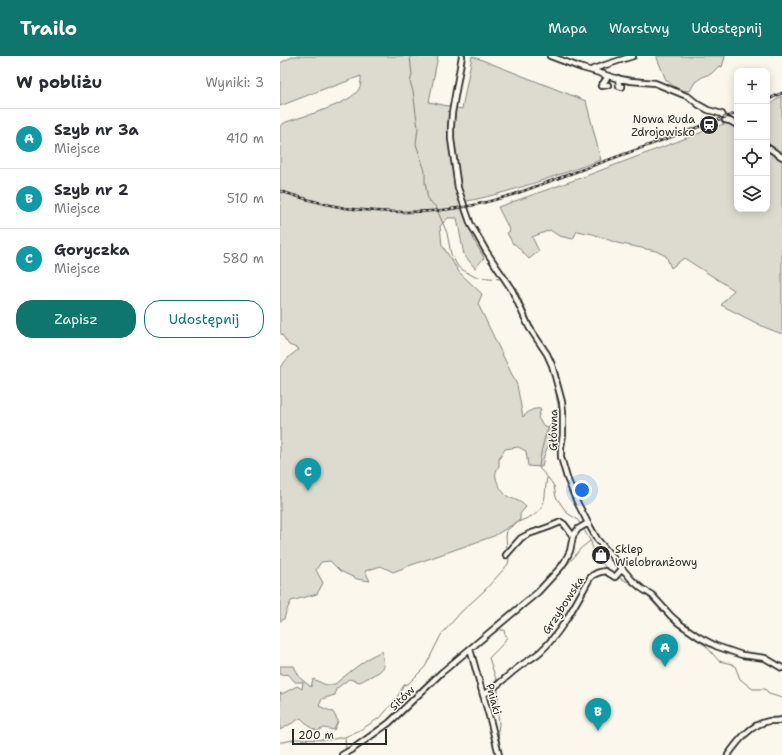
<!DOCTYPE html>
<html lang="pl">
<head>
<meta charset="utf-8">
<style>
	:root { --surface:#fff; --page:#f7f7f7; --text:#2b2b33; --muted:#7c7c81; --line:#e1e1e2; --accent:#0f766e }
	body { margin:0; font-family:"Shantell Sans",sans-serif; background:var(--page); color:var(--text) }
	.controls { position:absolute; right:12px; top:12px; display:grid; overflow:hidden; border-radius:8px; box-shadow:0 2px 10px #0003 }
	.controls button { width:36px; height:36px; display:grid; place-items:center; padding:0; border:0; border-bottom:1px solid var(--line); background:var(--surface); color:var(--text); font:20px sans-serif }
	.scale { position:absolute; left:12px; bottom:10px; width:95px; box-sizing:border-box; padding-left:4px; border:2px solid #2b2b2b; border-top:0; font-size:11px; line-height:14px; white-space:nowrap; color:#2b2b2b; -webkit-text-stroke:3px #fbf7ec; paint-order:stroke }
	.you { position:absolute; left:302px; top:434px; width:14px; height:14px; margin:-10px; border:3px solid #fff; border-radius:50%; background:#1a73e8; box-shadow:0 0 0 6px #1a73e833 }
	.badge { display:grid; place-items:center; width:26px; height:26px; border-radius:50%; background:var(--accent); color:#fff; font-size:13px; font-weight:700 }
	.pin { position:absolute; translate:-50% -33px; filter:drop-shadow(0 1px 2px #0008) }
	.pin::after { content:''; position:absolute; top:21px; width:14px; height:12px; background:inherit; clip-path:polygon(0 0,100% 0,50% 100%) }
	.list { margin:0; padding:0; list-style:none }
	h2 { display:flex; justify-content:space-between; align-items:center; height:52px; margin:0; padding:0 16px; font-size:17px }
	h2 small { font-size:13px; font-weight:400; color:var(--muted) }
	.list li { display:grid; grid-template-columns:26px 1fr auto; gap:12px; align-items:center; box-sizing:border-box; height:60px; padding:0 16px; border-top:1px solid var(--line) }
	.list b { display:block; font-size:15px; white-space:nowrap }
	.list p { margin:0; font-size:13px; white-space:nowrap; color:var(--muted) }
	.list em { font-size:13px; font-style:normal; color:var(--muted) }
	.actions { display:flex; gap:8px; padding:12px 16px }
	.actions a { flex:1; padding:9px 0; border:1px solid var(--accent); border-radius:16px; text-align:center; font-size:14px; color:var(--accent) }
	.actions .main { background:var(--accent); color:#fff }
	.icon { flex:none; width:22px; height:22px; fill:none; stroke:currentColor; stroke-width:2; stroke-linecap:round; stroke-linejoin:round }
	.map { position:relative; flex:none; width:502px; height:699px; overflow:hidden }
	header { display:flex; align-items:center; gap:24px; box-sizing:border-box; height:56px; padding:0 20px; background:var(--accent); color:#fff }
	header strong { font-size:19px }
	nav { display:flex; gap:22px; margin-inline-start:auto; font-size:14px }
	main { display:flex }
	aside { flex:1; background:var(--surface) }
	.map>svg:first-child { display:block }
	.green { fill:#dddad0; stroke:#84827e }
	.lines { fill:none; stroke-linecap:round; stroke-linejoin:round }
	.stream { stroke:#7b7a75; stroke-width:1 }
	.minor-casing { stroke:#2b2b2b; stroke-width:8 }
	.minor { stroke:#fbf7ec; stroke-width:4.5 }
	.rail-casing { stroke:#2b2b2b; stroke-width:2.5 }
	.rail { stroke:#fbf7ec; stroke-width:1; stroke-dasharray:3; stroke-linecap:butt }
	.labels { text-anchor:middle; stroke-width:3; stroke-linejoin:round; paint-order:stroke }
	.poi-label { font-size:11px; fill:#2b2b2b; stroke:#fbf7ec; text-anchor:end }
	.street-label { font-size:11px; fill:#2b2b2b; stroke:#fbf7ec }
</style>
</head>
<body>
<header>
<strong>Trailo</strong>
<nav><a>Mapa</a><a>Warstwy</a><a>Udostępnij</a></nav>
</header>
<main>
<aside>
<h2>W pobliżu<small>Wyniki: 3</small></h2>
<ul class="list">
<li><span class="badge" style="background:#0f9aa8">A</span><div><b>Szyb nr 3a</b><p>Miejsce</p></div><em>410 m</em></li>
<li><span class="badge" style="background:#0f9aa8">B</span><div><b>Szyb nr 2</b><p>Miejsce</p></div><em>510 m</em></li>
<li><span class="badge" style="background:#0f9aa8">C</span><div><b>Goryczka</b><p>Miejsce</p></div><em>580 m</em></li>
</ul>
<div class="actions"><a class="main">Zapisz</a><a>Udostępnij</a></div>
</aside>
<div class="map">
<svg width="502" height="699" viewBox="0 0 502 699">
	<rect width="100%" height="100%" fill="#fbf7ec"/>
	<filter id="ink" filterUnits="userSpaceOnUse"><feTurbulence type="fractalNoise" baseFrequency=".025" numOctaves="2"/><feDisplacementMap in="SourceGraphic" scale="8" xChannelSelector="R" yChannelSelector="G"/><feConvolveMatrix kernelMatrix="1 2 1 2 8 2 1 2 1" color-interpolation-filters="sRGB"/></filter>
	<g filter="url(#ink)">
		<path class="green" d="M14,0H158L149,46L182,53L192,0L306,45L321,104C275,120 230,137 183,146L181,140L184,159L194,184L204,202L195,212L184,199L177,162H168L160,170L162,189L179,216L202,238L198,248L237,329L243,361C249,355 252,352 261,353L258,362L263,369L271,374L270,385L264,400L262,411L248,410L246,395L238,391L225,393L219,403V410C217,413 215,417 216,421C216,426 223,437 227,440C234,444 240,444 246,451L240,458V464L214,480L134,508L113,516L101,510L85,515L90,525L77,523L60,515L50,505L41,506L36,514L43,527L37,538L11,545L6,556L4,563L0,565V311L10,300L19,293L9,289L0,276V70L6,66C24,60 71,48 79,33C81,30 81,24 81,20L52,31H49L0,50V7Z
			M377,0H445V1L442,11L439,10L431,18L424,20L415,26L410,35L399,34L386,24L377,2Z
			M502,40V278L484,271L441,249L454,234L404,202L391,212L386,200L376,195L337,187L313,178L297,175L293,183L279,180L270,174L252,181L259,195L249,203L235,188H233L227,177L230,175L218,151L303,121L457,63V153H487V52L498,42Z
			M102,595L104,611L99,616L80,626L69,623L56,633L55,639L42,643L39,650L53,656L58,665L54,674L44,672L38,675L31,672L21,662L0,674V637L2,638L17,630L22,633L23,626H15L8,618L0,619V610H14L20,622L31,631L33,623L46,629L55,628L71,615L90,601Z"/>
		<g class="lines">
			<path class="stream" d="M130,0L132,19L130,26L133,35L138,72L136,88L145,115V126L148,144L156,151L167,177L171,198L178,211L195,221L222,223
				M228,223L231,224L236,232L252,269L273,303L278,317L280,329
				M277,333C274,341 280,348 278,355C277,361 273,364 270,369C264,380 260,399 259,412L269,423L274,430L276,441L285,454L287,457L297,463L301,469
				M254,459C268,450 264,436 267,422
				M303,472L311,486L314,498L328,514
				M227,494L226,480L227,474L236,467L252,460
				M338,521L348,526
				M361,536L369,542L394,568L426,590L439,605L452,608L455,610L460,623L470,631L473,633H485L487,635L489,638L502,642
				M217,626L209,602C215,595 224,589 227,580L225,579L224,574H221L220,571L261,537L295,500L300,493L310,485
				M218,631V658L219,668L218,676L219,677L218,681L219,682L221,697L222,699
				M0,686H4L16,683L48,684L64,681
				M66,694L65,681L80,674L101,661L116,643L124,629L129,627L145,611L161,579L181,556L204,535L224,513L228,508L229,503L228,499"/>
			<defs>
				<path id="minor" d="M182,0L172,57L171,70V83L178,132L191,169L197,179L206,195L232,234L249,271L267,298L272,309L282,346L283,356V379L281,391V401L287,422L297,446L308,467L317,483L352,524L361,532L372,539L391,560L400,568L419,581L436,590L462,599L485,602L502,612
					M270,0L302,12L313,15L335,22L351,25L375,27L409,41L419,49L428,54L442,58L445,64L450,65L457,69
					M313,15V13L353,0
					M324,18L327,22L321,30L328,29
					M338,22L339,30L342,31
					M487,91L502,101
					M226,499L241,482L249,478L269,471L281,466L284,468L293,480
					M190,593L211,667L219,699
					M203,639C215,632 224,623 235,614C243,607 252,603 260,596C281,577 296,547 310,522C314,517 319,516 325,515L335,521L342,513
					M62,699L74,692L109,667L161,617L258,536L281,511L285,505L290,495L293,480L298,473L308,467
					M448,699C458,685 471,668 489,665C493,665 498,665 502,664"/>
			</defs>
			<use href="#minor" class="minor-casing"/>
			<use href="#minor" class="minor"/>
			<defs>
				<path id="rail" d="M487,44L502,37
					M0,135C21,142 43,148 65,152C105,157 145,158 184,151C202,148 218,143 235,138L457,57"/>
			</defs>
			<use href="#rail" class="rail-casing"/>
			<use href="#rail" class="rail"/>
		</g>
	</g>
	<defs>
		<symbol id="station-disc" viewBox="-11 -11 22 22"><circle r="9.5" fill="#2b2b2b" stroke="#fbf7ec"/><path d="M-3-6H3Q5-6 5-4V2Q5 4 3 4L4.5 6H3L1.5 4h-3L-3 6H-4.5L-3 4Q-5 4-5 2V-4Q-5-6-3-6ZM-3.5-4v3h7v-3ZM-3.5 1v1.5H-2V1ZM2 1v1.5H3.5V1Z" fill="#fff"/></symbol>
		<symbol id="shop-disc" viewBox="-11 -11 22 22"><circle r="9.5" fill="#2b2b2b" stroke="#fbf7ec"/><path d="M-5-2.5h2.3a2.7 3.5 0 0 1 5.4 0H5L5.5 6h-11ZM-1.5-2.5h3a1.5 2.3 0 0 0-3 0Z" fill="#fff"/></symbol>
	</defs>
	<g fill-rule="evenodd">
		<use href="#station-disc" x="418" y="58" width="22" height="22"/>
		<use href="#shop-disc" x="310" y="488" width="22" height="22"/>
	</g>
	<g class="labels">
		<g class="poi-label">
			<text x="415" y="67">Nowa Ruda<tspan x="415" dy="13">Zdrojowisko</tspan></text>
			<text x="335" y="497" text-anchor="start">Sklep<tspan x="335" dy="13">Wielobranżowy</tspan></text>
		</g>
		<g class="street-label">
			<text transform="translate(273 374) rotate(-89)" y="4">Główna</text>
			<text transform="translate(283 549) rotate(-57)" y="4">Grzybowska</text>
			<text transform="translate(122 642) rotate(-44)" y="4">Sitów</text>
			<text transform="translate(214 643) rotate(75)" y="4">Pniaki</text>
		</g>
	</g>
</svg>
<div class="controls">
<button>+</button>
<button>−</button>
<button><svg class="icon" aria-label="locate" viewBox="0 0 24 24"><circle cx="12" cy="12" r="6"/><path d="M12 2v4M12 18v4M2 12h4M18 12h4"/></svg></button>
<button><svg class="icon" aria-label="layers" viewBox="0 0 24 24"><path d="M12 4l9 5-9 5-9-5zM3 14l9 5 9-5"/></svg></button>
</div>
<div class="scale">200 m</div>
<div class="you"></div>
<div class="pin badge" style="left:385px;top:611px;background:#0f9aa8">A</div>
<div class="pin badge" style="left:318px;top:675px;background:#0f9aa8">B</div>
<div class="pin badge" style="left:28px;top:435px;background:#0f9aa8">C</div>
</div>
</main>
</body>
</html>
